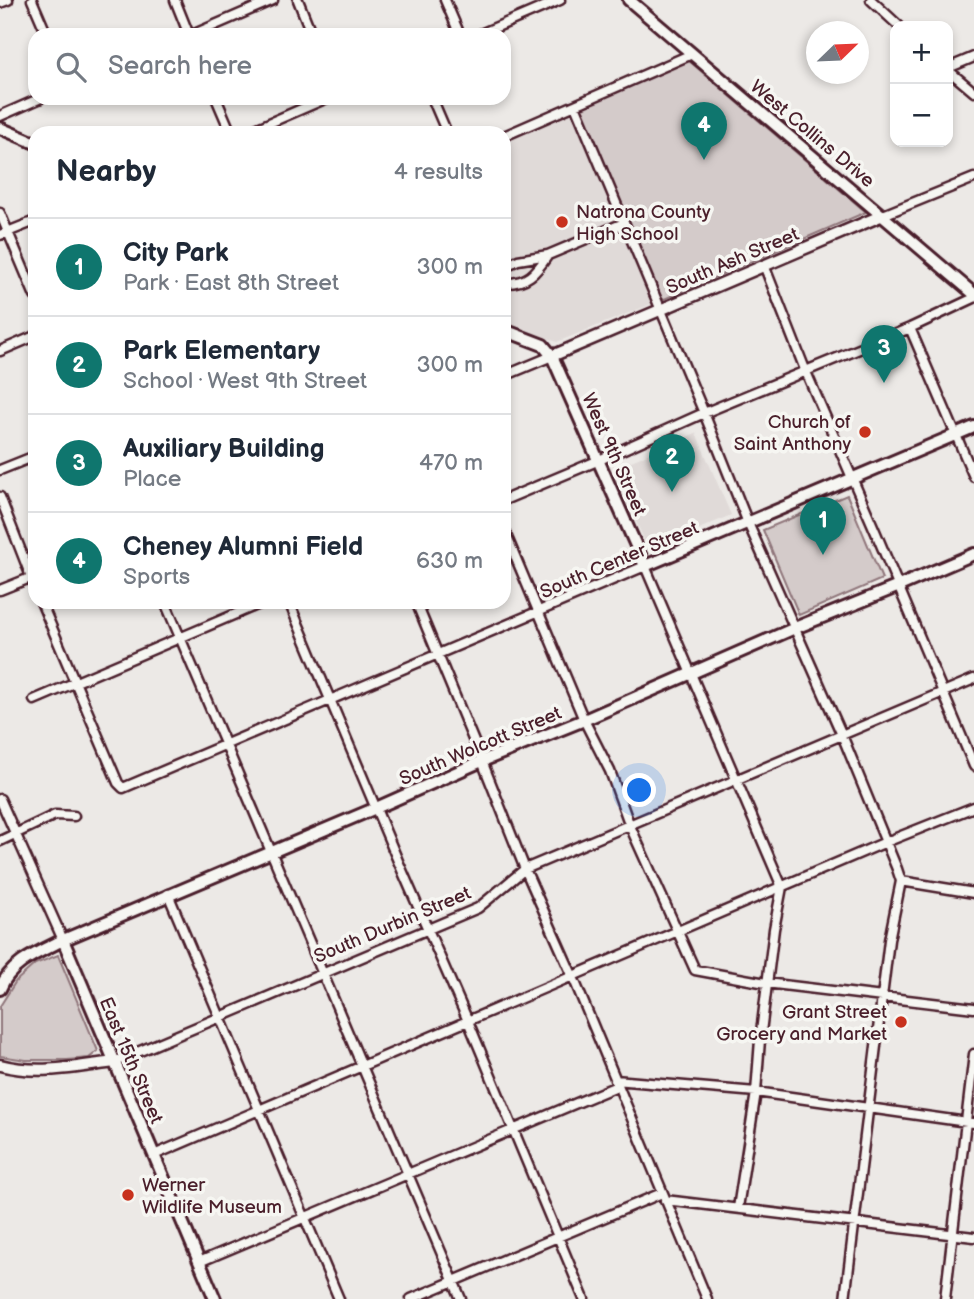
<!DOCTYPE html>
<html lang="en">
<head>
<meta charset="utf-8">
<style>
	:root { --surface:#fff; --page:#f2f2f3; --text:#1f2937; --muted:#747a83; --line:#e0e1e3; --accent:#0f766e }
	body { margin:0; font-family:"Balsamiq Sans",sans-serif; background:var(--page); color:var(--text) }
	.controls { position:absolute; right:21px; top:21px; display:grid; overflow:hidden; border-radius:14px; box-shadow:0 4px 10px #0003 }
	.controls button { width:63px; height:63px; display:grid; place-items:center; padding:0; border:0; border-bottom:2px solid var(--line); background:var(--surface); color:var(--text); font:35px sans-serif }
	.compass { position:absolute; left:806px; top:21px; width:63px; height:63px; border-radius:50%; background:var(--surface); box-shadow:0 4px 10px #0003; rotate:67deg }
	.you { position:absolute; left:640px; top:791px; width:24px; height:24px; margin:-18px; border:5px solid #fff; border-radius:50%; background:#1a73e8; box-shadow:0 0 0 10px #1a73e833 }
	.badge { display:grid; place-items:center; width:46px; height:46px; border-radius:50%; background:var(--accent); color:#fff; font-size:23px; font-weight:700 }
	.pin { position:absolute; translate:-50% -58px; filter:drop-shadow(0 2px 4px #0008) }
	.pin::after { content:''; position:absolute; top:37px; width:24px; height:21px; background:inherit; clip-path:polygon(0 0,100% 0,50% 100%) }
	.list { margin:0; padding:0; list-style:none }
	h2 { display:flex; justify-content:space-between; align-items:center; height:91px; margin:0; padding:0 28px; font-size:30px }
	h2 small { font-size:23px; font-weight:400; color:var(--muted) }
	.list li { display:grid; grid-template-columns:46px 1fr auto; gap:21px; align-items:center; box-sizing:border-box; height:98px; padding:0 28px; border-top:2px solid var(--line) }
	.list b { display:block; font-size:26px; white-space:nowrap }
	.list p { margin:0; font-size:23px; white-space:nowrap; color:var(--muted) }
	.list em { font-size:23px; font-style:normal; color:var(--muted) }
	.icon { flex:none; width:38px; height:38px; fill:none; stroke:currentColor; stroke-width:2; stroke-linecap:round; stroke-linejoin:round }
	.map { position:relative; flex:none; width:974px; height:1299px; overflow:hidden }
	.search { position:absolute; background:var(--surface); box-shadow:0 4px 10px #0003; left:28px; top:28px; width:483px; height:77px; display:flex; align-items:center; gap:18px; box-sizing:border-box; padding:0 24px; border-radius:21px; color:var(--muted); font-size:26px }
	.panel { position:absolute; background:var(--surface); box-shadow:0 4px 10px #0003; left:28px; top:126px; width:483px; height:483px; border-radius:21px }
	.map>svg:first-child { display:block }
	.built { fill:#e0dad8 }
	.green { fill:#d4cbca; stroke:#8f757a; stroke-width:2 }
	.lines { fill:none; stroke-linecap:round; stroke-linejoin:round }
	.minor-casing { stroke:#4a1f2b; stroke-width:13 }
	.tertiary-casing { stroke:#4a1f2b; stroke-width:15 }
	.secondary-casing { stroke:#4a1f2b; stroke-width:16 }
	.minor { stroke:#f6f6f2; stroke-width:8 }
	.tertiary { stroke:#f6f6f2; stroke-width:10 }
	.secondary { stroke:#f6f6f2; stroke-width:10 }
	.poi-dot { fill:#c8321e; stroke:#f6f6f2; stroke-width:2.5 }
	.labels { text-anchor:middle; stroke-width:7; stroke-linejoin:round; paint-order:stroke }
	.street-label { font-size:19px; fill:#4a1f2b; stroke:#f6f6f2 }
	.poi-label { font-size:19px; fill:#4a1f2b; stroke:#f6f6f2; text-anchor:start }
</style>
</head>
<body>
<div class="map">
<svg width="974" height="1299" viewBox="0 0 974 1299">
	<rect width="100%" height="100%" fill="#ece9e6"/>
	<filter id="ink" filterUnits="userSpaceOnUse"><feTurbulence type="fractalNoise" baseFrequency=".0143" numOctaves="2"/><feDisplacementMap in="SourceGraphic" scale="14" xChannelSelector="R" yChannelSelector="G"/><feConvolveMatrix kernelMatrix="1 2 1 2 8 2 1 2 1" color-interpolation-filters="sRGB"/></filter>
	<g filter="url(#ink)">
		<path class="built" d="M573,112L654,303L557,342L504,321V141Z
			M696,433L731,515L649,551L613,469Z"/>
		<path class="green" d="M688,60L866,212L662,300L581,107Z
			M847,495L882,579L799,615L763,530Z
			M58,955L98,1051L89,1058L67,1060H26L0,1056V1006L16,981L35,964Z"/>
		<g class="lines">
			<defs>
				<path id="minor" d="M32,0L47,35
					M175,0L189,35
					M298,0L312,35
					M445,0L460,35
					M871,0L899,26
					M0,3L8,0
					M192,35L273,0
					M478,35L560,0
					M948,68L974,57
					M948,70L974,92
					M216,98L231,133
					M432,98L447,133
					M575,105L704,413L748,523L842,735L897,869L901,881L889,940L845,1299
					M0,116L41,98
					M246,133L327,98
					M504,136L692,54
					M0,213L35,296
					M883,215L974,178
					M0,235L35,221
					M764,265L806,372L876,533L974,766
					M504,267L518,260L548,255L624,223
					M504,283C527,284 536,273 548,255
					M910,328L974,477
					M0,351L35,336
					M504,376L552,356
					M0,470L35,456
					M0,497L35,587
					M504,500L597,461L704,413L910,328L974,298
					M504,530L584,720L610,771L630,826L695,970L766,983L974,1008
					M0,590L35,576
					M41,602L118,783L123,788L645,566L782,887
					M165,602L461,1299
					M289,602L398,861L468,1021L584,1299
					M416,602L482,761L525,869L573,977L707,1299
					M34,700L264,602
					M0,799L63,940
					M0,841L55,815L74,816
					M901,881L974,893
					M168,894L339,1299
					M114,1062L478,908L525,869L974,679
					M615,1080L756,1092L974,1123
					M154,1155L886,842L974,807
					M665,1200L974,1237
					M738,1208L756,1092L760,1040L774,929L782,887
					M199,1262L617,1086
					M411,1299L662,1193
					M945,1299L974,1054"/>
				<path id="tertiary" d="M552,356L883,215
					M0,1065C38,1075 76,1067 114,1062"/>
				<path id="secondary" d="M629,0L974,294
					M0,128L35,143
					M504,330L543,345L552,356L645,566L974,427
					M63,940L215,1299
					M0,989C10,963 39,952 63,940L376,808L482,761L584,720L795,628L899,586L974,554"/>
			</defs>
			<use href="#minor" class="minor-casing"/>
			<use href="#tertiary" class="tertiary-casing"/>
			<use href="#secondary" class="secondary-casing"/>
			<use href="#minor" class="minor"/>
			<use href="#tertiary" class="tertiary"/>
			<use href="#secondary" class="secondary"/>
		</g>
	</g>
	<g class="poi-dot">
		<circle cx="562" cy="222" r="7"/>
		<circle cx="865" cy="432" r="7"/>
		<circle cx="901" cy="1022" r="7"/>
		<circle cx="128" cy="1195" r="7"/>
	</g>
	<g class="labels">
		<g class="street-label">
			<text transform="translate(813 133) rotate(40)" y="7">West Collins Drive</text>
			<text transform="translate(732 260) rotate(-23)" y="7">South Ash Street</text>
			<text transform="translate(615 454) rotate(66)" y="7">West 9th Street</text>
			<text transform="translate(619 559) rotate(-23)" y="7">South Center Street</text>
			<text transform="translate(480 745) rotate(-23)" y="7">South Wolcott Street</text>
			<text transform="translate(392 924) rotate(-23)" y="7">South Durbin Street</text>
			<text transform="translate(132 1060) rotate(67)" y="7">East 15th Street</text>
		</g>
		<g class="poi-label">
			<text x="576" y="218">Natrona County<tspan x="576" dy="22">High School</tspan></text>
			<text x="851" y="428" text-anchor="end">Church of<tspan x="851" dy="22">Saint Anthony</tspan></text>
			<text x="887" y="1018" text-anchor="end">Grant Street<tspan x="887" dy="22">Grocery and Market</tspan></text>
			<text x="142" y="1191">Werner<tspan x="142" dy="22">Wildlife Museum</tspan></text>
		</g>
	</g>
</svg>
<div class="controls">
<button>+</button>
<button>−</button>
</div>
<svg class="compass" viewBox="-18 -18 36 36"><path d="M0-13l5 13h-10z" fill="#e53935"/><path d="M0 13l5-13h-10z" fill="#747a83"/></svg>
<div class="you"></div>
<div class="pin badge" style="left:823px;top:555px">1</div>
<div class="pin badge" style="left:672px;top:492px">2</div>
<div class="pin badge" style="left:884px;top:383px">3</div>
<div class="pin badge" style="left:704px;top:160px">4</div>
<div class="search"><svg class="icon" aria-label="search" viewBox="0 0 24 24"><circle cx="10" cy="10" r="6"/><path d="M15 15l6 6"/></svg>Search here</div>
<section class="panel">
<h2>Nearby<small>4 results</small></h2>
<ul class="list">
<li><span class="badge">1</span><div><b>City Park</b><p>Park · East 8th Street</p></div><em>300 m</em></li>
<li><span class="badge">2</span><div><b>Park Elementary</b><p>School · West 9th Street</p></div><em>300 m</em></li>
<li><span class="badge">3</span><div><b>Auxiliary Building</b><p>Place</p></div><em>470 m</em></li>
<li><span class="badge">4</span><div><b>Cheney Alumni Field</b><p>Sports</p></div><em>630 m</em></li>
</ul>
</section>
</div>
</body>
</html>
